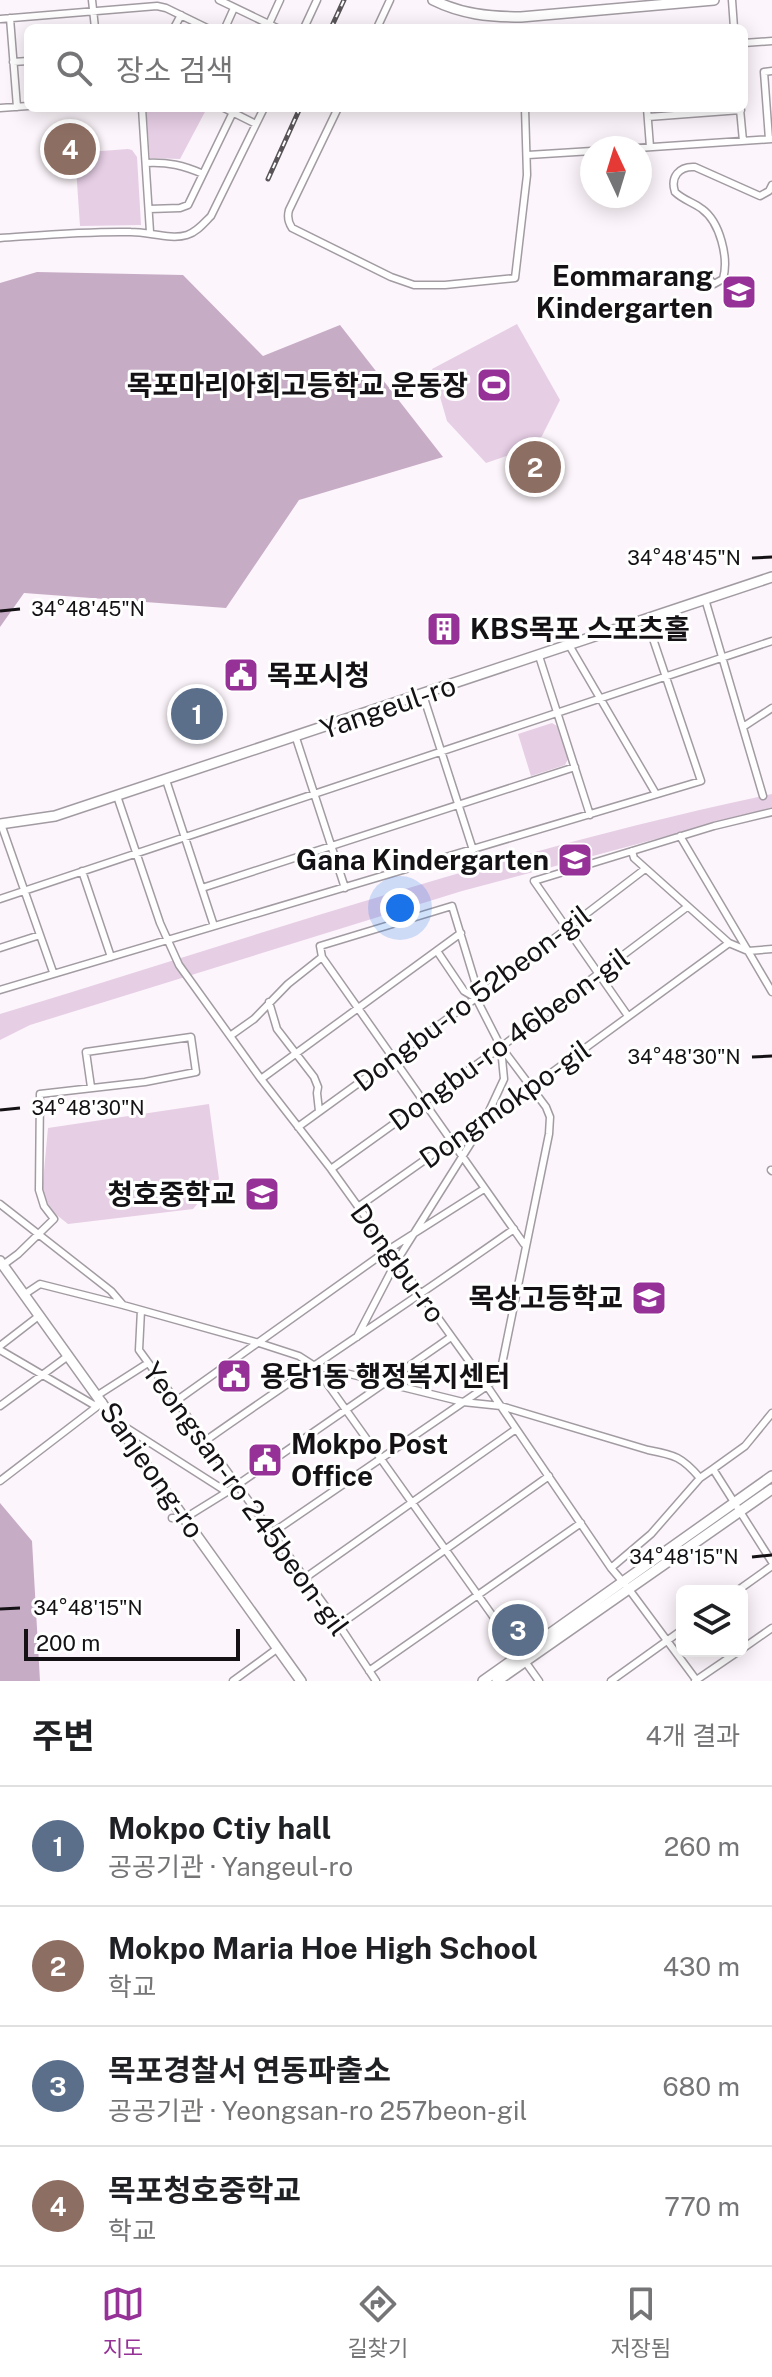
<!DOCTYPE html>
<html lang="ko">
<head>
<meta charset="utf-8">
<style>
	:root { --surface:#fff; --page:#f6f6f6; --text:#202124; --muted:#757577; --line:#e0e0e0; --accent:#963297 }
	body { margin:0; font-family:"Public Sans","Noto Sans KR",sans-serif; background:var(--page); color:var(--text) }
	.controls { position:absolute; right:24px; bottom:24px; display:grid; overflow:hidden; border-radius:12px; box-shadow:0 4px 20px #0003 }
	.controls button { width:72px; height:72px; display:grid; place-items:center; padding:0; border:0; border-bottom:2px solid var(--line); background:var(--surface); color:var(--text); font:40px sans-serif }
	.compass { position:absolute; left:580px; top:136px; width:72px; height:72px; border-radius:50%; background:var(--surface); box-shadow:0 4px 20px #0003; rotate:356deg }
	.scale { position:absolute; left:24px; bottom:20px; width:216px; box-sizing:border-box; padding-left:8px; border:4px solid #151215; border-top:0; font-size:22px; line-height:28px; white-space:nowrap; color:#151215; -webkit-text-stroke:6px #fff; paint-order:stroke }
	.you { position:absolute; left:400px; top:908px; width:28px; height:28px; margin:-20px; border:6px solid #fff; border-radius:50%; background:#1a73e8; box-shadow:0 0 0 12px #1a73e833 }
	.badge { display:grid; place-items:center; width:52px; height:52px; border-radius:50%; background:var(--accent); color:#fff; font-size:26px; font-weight:700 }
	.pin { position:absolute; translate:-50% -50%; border:4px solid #fff; box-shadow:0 2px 8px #0006 }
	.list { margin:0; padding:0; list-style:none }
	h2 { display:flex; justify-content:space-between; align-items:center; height:104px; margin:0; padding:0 32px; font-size:34px }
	h2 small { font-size:26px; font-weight:400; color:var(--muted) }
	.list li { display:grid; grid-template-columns:52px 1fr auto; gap:24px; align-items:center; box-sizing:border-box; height:120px; padding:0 32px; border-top:2px solid var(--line) }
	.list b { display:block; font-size:30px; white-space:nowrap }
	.list p { margin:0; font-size:26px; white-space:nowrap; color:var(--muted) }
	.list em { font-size:26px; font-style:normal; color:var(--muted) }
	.icon { flex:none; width:44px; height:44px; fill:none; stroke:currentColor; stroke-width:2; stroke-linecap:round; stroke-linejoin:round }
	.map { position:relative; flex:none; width:772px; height:1681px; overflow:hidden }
	.search { position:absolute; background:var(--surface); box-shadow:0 4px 20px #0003; left:24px; right:24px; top:24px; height:88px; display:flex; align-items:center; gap:20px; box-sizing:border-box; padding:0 28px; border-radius:12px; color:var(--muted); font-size:30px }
	.sheet { height:584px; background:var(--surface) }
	nav { display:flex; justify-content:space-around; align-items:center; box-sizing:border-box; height:112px; border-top:2px solid var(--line); background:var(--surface); font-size:22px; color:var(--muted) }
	nav a { display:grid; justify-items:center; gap:4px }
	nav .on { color:var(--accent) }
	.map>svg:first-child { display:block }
	.green { fill:#e6cee5 }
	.forest { fill:#c7acc6 }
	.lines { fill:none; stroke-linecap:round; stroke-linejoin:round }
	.street-casing { stroke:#a29ca2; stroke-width:9 }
	.secondary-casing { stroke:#a29ca2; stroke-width:12 }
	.street { stroke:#fff; stroke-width:6 }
	.secondary { stroke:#fff; stroke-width:9 }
	.rail-casing { stroke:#585458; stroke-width:5 }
	.rail { stroke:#fff; stroke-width:2; stroke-dasharray:6; stroke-linecap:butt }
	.ticks { fill:none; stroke:#151215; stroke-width:3 }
	.labels { text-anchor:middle; stroke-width:6; stroke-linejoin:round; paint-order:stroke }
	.poi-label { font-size:28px; font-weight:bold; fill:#151215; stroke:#fff; text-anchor:end }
	.street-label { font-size:28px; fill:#151215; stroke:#fff }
	.ticks-label { font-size:20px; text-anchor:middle; fill:#151215; stroke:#fff; stroke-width:6; stroke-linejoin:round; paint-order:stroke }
</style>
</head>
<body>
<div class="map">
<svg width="772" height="1681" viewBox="0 0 772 1681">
	<rect width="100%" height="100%" fill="#fcf5fb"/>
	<path class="green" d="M146,108H207L180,159L150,158Z
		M128,149L132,150L137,157L141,225L80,226L75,153Z
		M517,324L560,400L542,436L533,447L486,463L447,421L432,369Z
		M552,723L557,726L568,759L565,765L531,776L518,734Z
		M772,794V810L738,817L462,891L30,1025L0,1040V1014C256,936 510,849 772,794Z
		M209,1104L219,1179L193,1209L68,1224L53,1212L42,1193L48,1128Z"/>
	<path class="forest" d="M37,272L183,275L263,356L340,325L443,457L299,500L226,608L24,593L0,627V283Z
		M0,1503L32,1541L40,1681H0Z"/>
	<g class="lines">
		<defs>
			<path id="street" d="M92,0L95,28
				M219,0L277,28
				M732,0L734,28
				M10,18L17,107
				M0,19L157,6L166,8L207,28
				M269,24L280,0
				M174,28L181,15
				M225,28L234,8
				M304,28L317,0
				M377,28L390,0
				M744,43L772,41
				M13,62L28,61
				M0,108L28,106
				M142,108L150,232
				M224,108L256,124
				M338,108L289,210C287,217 288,222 292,228L391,277L414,285H445L515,278L527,175L525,108
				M647,108L650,147
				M740,109L743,141
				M648,117L741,110
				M769,139L764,72L772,71
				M638,148L772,139
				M528,155L592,151
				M146,163C168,162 183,165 203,174
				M149,209L180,208L188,205L235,108
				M0,238C44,235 87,231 131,232C149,232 171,240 187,235C197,232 204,223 211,216L264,108
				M705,275L714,284L723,279C729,258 720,222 702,209C693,202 683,200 675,192C670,177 679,166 695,167L760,196L769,191L772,185
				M705,599L763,796
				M569,645L656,794
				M539,656L590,815
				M423,695L473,850
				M743,727L772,708
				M296,738L345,888
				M166,780L214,926
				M117,796L160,923L179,965L261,1079L331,1169L487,1386L611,1568L628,1588L697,1681
				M1,824L53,972
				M680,836L748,951L772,949
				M632,851L634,858L729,943L748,951L772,992
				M82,871L111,957
				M202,888L575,767
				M0,899L772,641
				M0,948L40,935
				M0,990L701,781L646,618
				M476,998V985L452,906L320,946L322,957L524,1244
				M269,1002L277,1029L314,1077L318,1087L317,1093L319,1111
				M628,1016L534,881L714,826L772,812
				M230,1036L254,1019L288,984L322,957
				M261,1079L461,933
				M298,1127L476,998L645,869
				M331,1169L501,1047L687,907
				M771,1170L772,1171
				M0,1204L111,1291L123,1305L259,1343L299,1356L313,1365L463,1402L501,1406L648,1450C675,1455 682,1457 700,1478
				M358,1207L453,1140L484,1122L729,943
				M3,1265L18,1254L54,1219L44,1206L39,1190L40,1094L145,1082L196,1072L191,1037L86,1052L91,1087
				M25,1294L40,1284L123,1305
				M141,1310L139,1350L339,1625L376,1681
				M357,1337L396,1262L484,1122L504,1079L501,1048
				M0,1346L40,1315
				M0,1350L94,1405L100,1403
				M314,1365L539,1681
				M98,1395L148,1363
				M176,1401L388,1250L484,1189
				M0,1406L68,1356
				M772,1413L745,1446L713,1469L772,1562
				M119,1423L227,1492
				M205,1441C307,1369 412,1301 514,1229
				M0,1481L103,1402
				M172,1518H185L227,1492L451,1337
				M272,1533L487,1386L500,1374L549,1134L550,1117L546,1107L501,1047L476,998L464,991L437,951
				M611,1568L651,1534L700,1478L713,1469
				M305,1578L516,1429
				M737,1591L772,1566
				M339,1625L549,1476
				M742,1649L772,1628
				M369,1671L581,1523
				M233,1681L278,1648
				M611,1681L682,1630
				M695,1681L739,1651"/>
			<path id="secondary" d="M433,0C461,14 489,17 521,17L714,0
				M0,824L55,816L772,577
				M0,1261L301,1681
				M483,1681L772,1476
				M497,1681L772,1489"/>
		</defs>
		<use href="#street" class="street-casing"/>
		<use href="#secondary" class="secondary-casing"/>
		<use href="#street" class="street"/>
		<use href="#secondary" class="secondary"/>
		<defs>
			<path id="rail" d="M331,28L344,0
				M268,179L300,108"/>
		</defs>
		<use href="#rail" class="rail-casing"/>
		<use href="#rail" class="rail"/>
	</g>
	<path class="ticks" d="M752,558L772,557M0,611L20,609M752,1057L772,1056M0,1110L20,1108M752,1557L772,1555M0,1609L20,1608"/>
	<defs>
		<symbol id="school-square" viewBox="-11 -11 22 22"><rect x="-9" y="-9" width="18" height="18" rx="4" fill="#963297" stroke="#fff"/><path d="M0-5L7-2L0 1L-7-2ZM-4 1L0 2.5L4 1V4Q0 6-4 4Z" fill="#fff"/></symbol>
		<symbol id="stadium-square" viewBox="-11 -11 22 22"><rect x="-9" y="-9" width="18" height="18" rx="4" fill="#963297" stroke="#fff"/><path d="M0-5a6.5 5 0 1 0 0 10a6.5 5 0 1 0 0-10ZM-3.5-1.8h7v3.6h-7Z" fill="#fff"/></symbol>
		<symbol id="building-square" viewBox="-11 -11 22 22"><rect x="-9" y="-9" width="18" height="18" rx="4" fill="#963297" stroke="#fff"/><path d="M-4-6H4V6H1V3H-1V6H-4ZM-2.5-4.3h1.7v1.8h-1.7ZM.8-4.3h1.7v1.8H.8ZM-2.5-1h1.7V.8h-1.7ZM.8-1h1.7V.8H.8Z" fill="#fff"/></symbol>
		<symbol id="civic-square" viewBox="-11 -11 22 22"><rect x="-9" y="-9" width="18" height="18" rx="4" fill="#963297" stroke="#fff"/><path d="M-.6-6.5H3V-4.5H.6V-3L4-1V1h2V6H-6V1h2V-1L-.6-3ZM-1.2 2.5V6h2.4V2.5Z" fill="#fff"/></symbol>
	</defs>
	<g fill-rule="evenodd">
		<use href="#school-square" x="719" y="272" width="40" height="40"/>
		<use href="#stadium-square" x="474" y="365" width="40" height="40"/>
		<use href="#building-square" x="424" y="609" width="40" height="40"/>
		<use href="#civic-square" x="221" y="655" width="40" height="40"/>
		<use href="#school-square" x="555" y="840" width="40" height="40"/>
		<use href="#school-square" x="242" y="1174" width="40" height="40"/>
		<use href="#school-square" x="629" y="1278" width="40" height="40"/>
		<use href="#civic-square" x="214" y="1356" width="40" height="40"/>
		<use href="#civic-square" x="245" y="1440" width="40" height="40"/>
	</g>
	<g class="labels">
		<g class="poi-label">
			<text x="713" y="286">Eommarang<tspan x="713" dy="32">Kindergarten</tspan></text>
			<text x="468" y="395">목포마리아회고등학교 운동장</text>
			<text x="470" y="639" text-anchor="start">KBS목포 스포츠홀</text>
			<text x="267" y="685" text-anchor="start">목포시청</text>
			<text x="549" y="870">Gana Kindergarten</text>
			<text x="236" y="1204">청호중학교</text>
			<text x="623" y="1308">목상고등학교</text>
			<text x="260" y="1386" text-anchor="start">용당1동 행정복지센터</text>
			<text x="291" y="1454" text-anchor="start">Mokpo Post<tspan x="291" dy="32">Office</tspan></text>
		</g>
		<g class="street-label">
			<text transform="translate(388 707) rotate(-19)" y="10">Yangeul-ro</text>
			<text transform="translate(472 998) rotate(-37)" y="10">Dongbu-ro 52beon-gil</text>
			<text transform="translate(509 1039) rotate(-36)" y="10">Dongbu-ro 46beon-gil</text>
			<text transform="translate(505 1104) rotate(-35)" y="10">Dongmokpo-gil</text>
			<text transform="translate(398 1263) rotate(54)" y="10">Dongbu-ro</text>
			<text transform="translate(152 1470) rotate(55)" y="10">Sanjeong-ro</text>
			<text transform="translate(246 1499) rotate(54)" y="10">Yeongsan-ro 245beon-gil</text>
		</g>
	</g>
	<g class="ticks-label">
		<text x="684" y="565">34°48'45"N</text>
		<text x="88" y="616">34°48'45"N</text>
		<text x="684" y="1064">34°48'30"N</text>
		<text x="88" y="1115">34°48'30"N</text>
		<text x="684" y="1564">34°48'15"N</text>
		<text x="88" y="1615">34°48'15"N</text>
	</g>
</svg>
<div class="controls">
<button><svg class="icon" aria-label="layers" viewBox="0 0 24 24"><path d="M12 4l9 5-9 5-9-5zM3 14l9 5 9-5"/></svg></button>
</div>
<svg class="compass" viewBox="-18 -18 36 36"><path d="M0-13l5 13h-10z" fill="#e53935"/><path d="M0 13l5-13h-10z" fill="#757577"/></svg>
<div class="scale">200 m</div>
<div class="you"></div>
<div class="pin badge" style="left:197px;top:714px;background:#5c6f8a">1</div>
<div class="pin badge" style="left:535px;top:467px;background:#8d6e63">2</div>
<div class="pin badge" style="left:518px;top:1630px;background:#5c6f8a">3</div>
<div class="pin badge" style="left:70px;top:149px;background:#8d6e63">4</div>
<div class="search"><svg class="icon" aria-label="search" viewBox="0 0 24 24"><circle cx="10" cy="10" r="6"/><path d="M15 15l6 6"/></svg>장소 검색</div>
</div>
<section class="sheet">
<h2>주변<small>4개 결과</small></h2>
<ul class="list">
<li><span class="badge" style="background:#5c6f8a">1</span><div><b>Mokpo Ctiy hall</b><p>공공기관 · Yangeul-ro</p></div><em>260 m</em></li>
<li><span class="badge" style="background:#8d6e63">2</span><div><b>Mokpo Maria Hoe High School</b><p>학교</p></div><em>430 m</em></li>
<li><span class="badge" style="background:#5c6f8a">3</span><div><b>목포경찰서 연동파출소</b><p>공공기관 · Yeongsan-ro 257beon-gil</p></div><em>680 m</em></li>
<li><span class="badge" style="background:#8d6e63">4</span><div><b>목포청호중학교</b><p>학교</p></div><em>770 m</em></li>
</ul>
</section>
<nav>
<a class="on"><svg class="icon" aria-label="map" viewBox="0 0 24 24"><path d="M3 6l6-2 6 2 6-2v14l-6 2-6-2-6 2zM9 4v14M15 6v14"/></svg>지도</a>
<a><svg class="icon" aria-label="directions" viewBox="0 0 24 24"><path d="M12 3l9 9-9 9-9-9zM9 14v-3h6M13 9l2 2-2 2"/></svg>길찾기</a>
<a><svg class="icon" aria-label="saved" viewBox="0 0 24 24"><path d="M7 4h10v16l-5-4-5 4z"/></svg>저장됨</a>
</nav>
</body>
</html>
